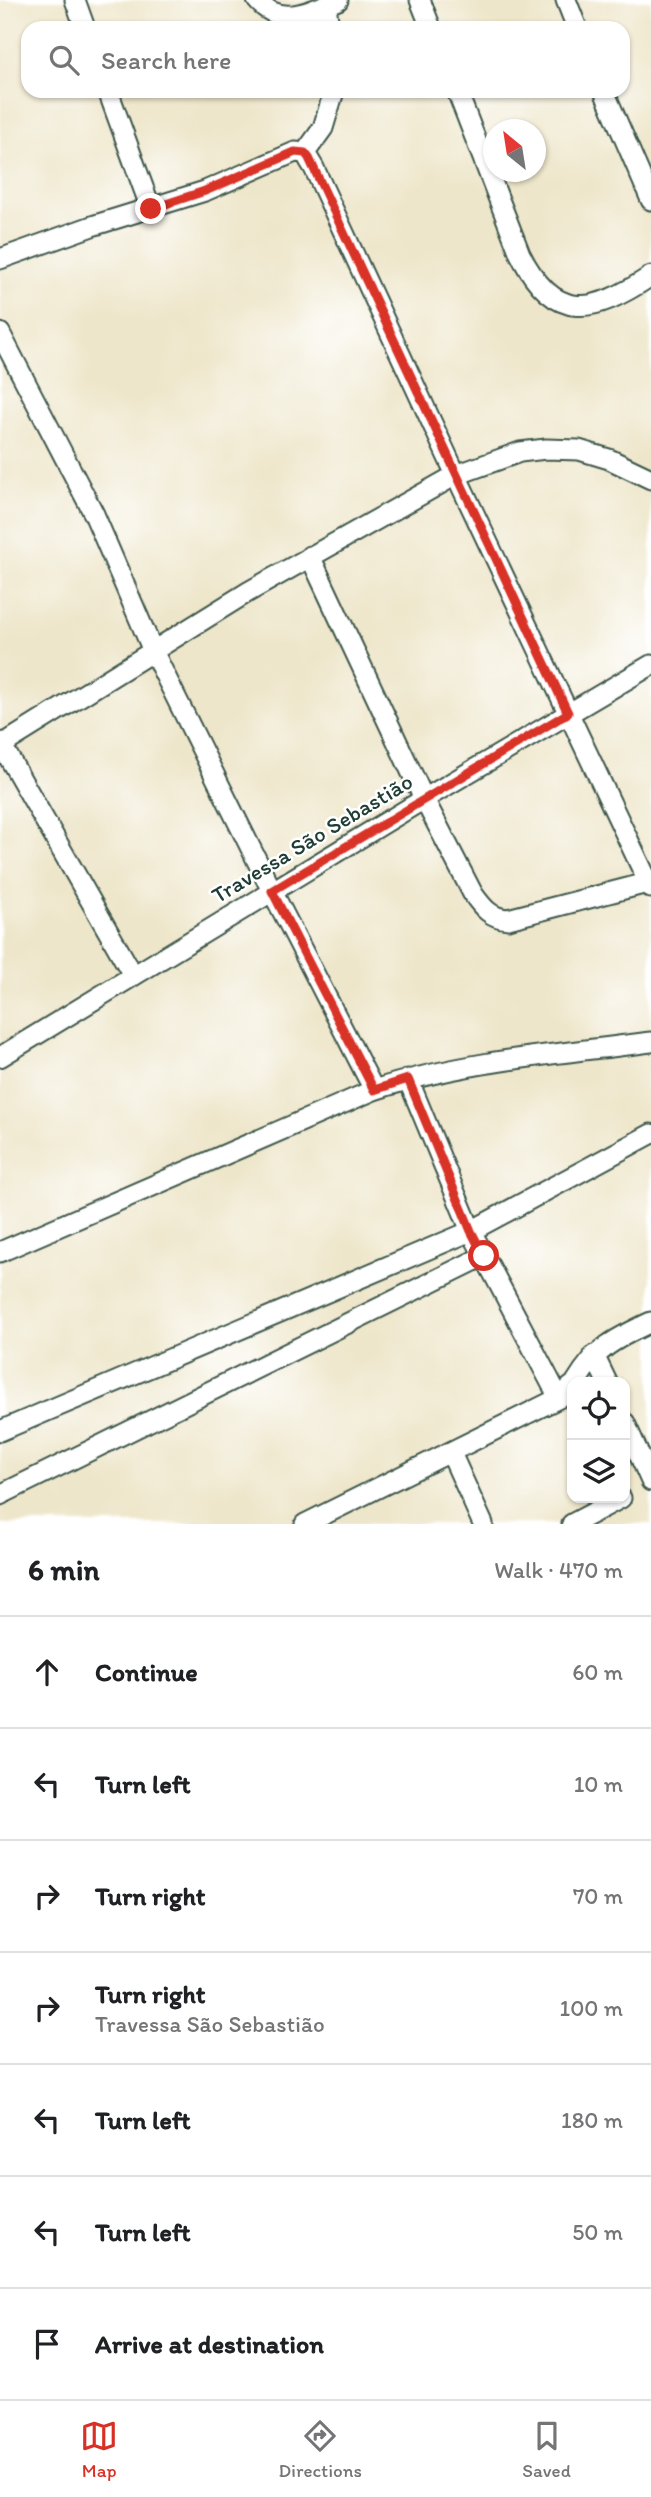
<!DOCTYPE html>
<html lang="en">
<head>
<meta charset="utf-8">
<style>
	:root { --surface:#fff; --page:#f2f2f2; --text:#202124; --muted:#757577; --line:#e0e0e0; --accent:#d93025 }
	body { margin:0; font-family:Itim,sans-serif; background:var(--page); color:var(--text) }
	.controls { position:absolute; right:21px; bottom:21px; display:grid; overflow:hidden; border-radius:14px; box-shadow:0 2px 5px #0004 }
	.controls button { width:63px; height:63px; display:grid; place-items:center; padding:0; border:0; border-bottom:2px solid var(--line); background:var(--surface); color:var(--text); font:35px sans-serif }
	.compass { position:absolute; left:483px; top:119px; width:63px; height:63px; border-radius:50%; background:var(--surface); box-shadow:0 2px 5px #0004; rotate:330deg }
	.stop { position:absolute; width:21px; height:21px; margin:-16px; border:5px solid #d93025; border-radius:50%; background:#fff }
	.stop.end { background:#d93025; border-color:#fff; box-shadow:0 2px 7px #0008 }
	.list { margin:0; padding:0; list-style:none }
	h2 { display:flex; justify-content:space-between; align-items:center; height:91px; margin:0; padding:0 28px; font-size:30px }
	h2 small { font-size:23px; font-weight:400; color:var(--muted) }
	.list li { display:grid; grid-template-columns:46px 1fr auto; gap:21px; align-items:center; box-sizing:border-box; height:112px; padding:0 28px; border-top:2px solid var(--line) }
	.list b { display:block; font-size:26px; white-space:nowrap }
	.list p { margin:0; font-size:23px; white-space:nowrap; color:var(--muted) }
	.list em { font-size:23px; font-style:normal; color:var(--muted) }
	.icon { flex:none; width:38px; height:38px; fill:none; stroke:currentColor; stroke-width:2; stroke-linecap:round; stroke-linejoin:round }
	.map { position:relative; flex:none; width:651px; height:1524px; overflow:hidden }
	.search { position:absolute; background:var(--surface); box-shadow:0 2px 5px #0004; left:21px; right:21px; top:21px; height:77px; display:flex; align-items:center; gap:18px; box-sizing:border-box; padding:0 24px; border-radius:21px; color:var(--muted); font-size:26px }
	.sheet { height:875px; background:var(--surface) }
	nav { display:flex; justify-content:space-around; align-items:center; box-sizing:border-box; height:98px; border-top:2px solid var(--line); background:var(--surface); font-size:19px; color:var(--muted) }
	nav a { display:grid; justify-items:center; gap:4px }
	nav .on { color:var(--accent) }
	.map>svg:first-child { display:block }
	.lines { fill:none; stroke-linecap:round; stroke-linejoin:round }
	.minor-casing { stroke:#3e564a; stroke-width:23 }
	.minor { stroke:#fff; stroke-width:19 }
	.route { stroke:#d93025; stroke-width:9 }
	.labels { text-anchor:middle; stroke-width:5; stroke-linejoin:round; paint-order:stroke }
	.street-label { font-size:23px; fill:#1f3d34; stroke:#fff }
</style>
</head>
<body>
<div class="map">
<svg width="651" height="1524" viewBox="0 0 651 1524">
	<rect width="100%" height="100%" fill="#fff"/>
	<filter id="ink" filterUnits="userSpaceOnUse"><feTurbulence type="fractalNoise" baseFrequency=".0143" numOctaves="2"/><feDisplacementMap in="SourceGraphic" scale="14" xChannelSelector="R" yChannelSelector="G"/><feConvolveMatrix kernelMatrix="1 2 1 2 8 2 1 2 1" color-interpolation-filters="sRGB"/></filter>
	<filter id="wash" filterUnits="userSpaceOnUse"><feTurbulence type="fractalNoise" baseFrequency=".00686" numOctaves="4" result="noise"/><feDisplacementMap in="SourceGraphic" scale="28" xChannelSelector="R" yChannelSelector="G"/><feGaussianBlur stdDeviation="1.57" result="paint"/><feColorMatrix in="noise" values="0 0 0 0 0 0 0 0 0 0 0 0 0 0 0 0 0 1.4 0 .05"/><feComposite in="paint" operator="in"/></filter>
	<g filter="url(#wash)">
		<rect width="100%" height="100%" fill="#eee6ca"/>
	</g>
	<g filter="url(#ink)">
		<g class="lines">
			<defs>
				<path id="minor" d="M75,0L85,28
					M257,0C280,28 311,11 338,0
					M420,0L431,28
					M566,0L577,28
					M326,5L329,28
					M108,91L151,209
					M457,91L520,254C555,324 593,314 651,276
					M604,91L651,200
					M305,153L314,168L456,475L651,888
					M305,153L323,128L334,91
					M0,259L92,226L205,191L295,152L305,153
					M0,333L94,514L153,651L272,891L374,1090
					M310,556L424,799L473,894C483,908 491,918 508,919L651,882
					M0,742L133,975
					M2,745L248,592L456,475L520,452L546,449L579,450L609,459L651,479
					M0,1057L424,799L651,665
					M408,1079L471,1231L559,1398
					M0,1252L374,1090C463,1061 558,1054 651,1042
					M594,1355L607,1382
					M576,1382C597,1347 615,1339 651,1322
					M625,1423L651,1481
					M0,1431L471,1231L651,1134
					M451,1453L483,1524
					M0,1495L484,1256
					M305,1524L559,1398L572,1386
					M572,1524L621,1498"/>
			</defs>
			<use href="#minor" class="minor-casing"/>
			<use href="#minor" class="minor"/>
		</g>
	</g>
	<g class="lines" filter="url(#ink)">
		<path class="route" d="M151,209L205,191L295,152L305,153L309,158L568,713L272,891L374,1090L408,1079L471,1231L484,1256"/>
	</g>
	<g class="labels">
		<g class="street-label">
			<text transform="translate(312 838) rotate(-31)" y="8">Travessa São Sebastião</text>
		</g>
	</g>
</svg>
<div class="controls">
<button><svg class="icon" aria-label="locate" viewBox="0 0 24 24"><circle cx="12" cy="12" r="6"/><path d="M12 2v4M12 18v4M2 12h4M18 12h4"/></svg></button>
<button><svg class="icon" aria-label="layers" viewBox="0 0 24 24"><path d="M12 4l9 5-9 5-9-5zM3 14l9 5 9-5"/></svg></button>
</div>
<svg class="compass" viewBox="-18 -18 36 36"><path d="M0-13l5 13h-10z" fill="#e53935"/><path d="M0 13l5-13h-10z" fill="#757577"/></svg>
<div class="stop" style="left:484px;top:1256px"></div>
<div class="stop end" style="left:151px;top:209px"></div>
<div class="search"><svg class="icon" aria-label="search" viewBox="0 0 24 24"><circle cx="10" cy="10" r="6"/><path d="M15 15l6 6"/></svg>Search here</div>
</div>
<section class="sheet">
<h2>6 min<small>Walk · 470 m</small></h2>
<ul class="list">
<li><svg class="icon" aria-label="ahead" viewBox="0 0 24 24"><path d="M12 20V5M6 11l6-6 6 6"/></svg><div><b>Continue</b></div><em>60 m</em></li>
<li><svg class="icon" aria-label="left" viewBox="0 0 24 24"><path d="M17 20v-9H6M10 6l-5 5 5 5"/></svg><div><b>Turn left</b></div><em>10 m</em></li>
<li><svg class="icon" aria-label="right" viewBox="0 0 24 24"><path d="M7 20v-9h11M14 6l5 5-5 5"/></svg><div><b>Turn right</b></div><em>70 m</em></li>
<li><svg class="icon" aria-label="right" viewBox="0 0 24 24"><path d="M7 20v-9h11M14 6l5 5-5 5"/></svg><div><b>Turn right</b><p>Travessa São Sebastião</p></div><em>100 m</em></li>
<li><svg class="icon" aria-label="left" viewBox="0 0 24 24"><path d="M17 20v-9H6M10 6l-5 5 5 5"/></svg><div><b>Turn left</b></div><em>180 m</em></li>
<li><svg class="icon" aria-label="left" viewBox="0 0 24 24"><path d="M17 20v-9H6M10 6l-5 5 5 5"/></svg><div><b>Turn left</b></div><em>50 m</em></li>
<li><svg class="icon" aria-label="arrive" viewBox="0 0 24 24"><path d="M6 21V4h12l-3 4 3 4H6"/></svg><div><b>Arrive at destination</b></div></li>
</ul>
</section>
<nav>
<a class="on"><svg class="icon" aria-label="map" viewBox="0 0 24 24"><path d="M3 6l6-2 6 2 6-2v14l-6 2-6-2-6 2zM9 4v14M15 6v14"/></svg>Map</a>
<a><svg class="icon" aria-label="directions" viewBox="0 0 24 24"><path d="M12 3l9 9-9 9-9-9zM9 14v-3h6M13 9l2 2-2 2"/></svg>Directions</a>
<a><svg class="icon" aria-label="saved" viewBox="0 0 24 24"><path d="M7 4h10v16l-5-4-5 4z"/></svg>Saved</a>
</nav>
</body>
</html>
